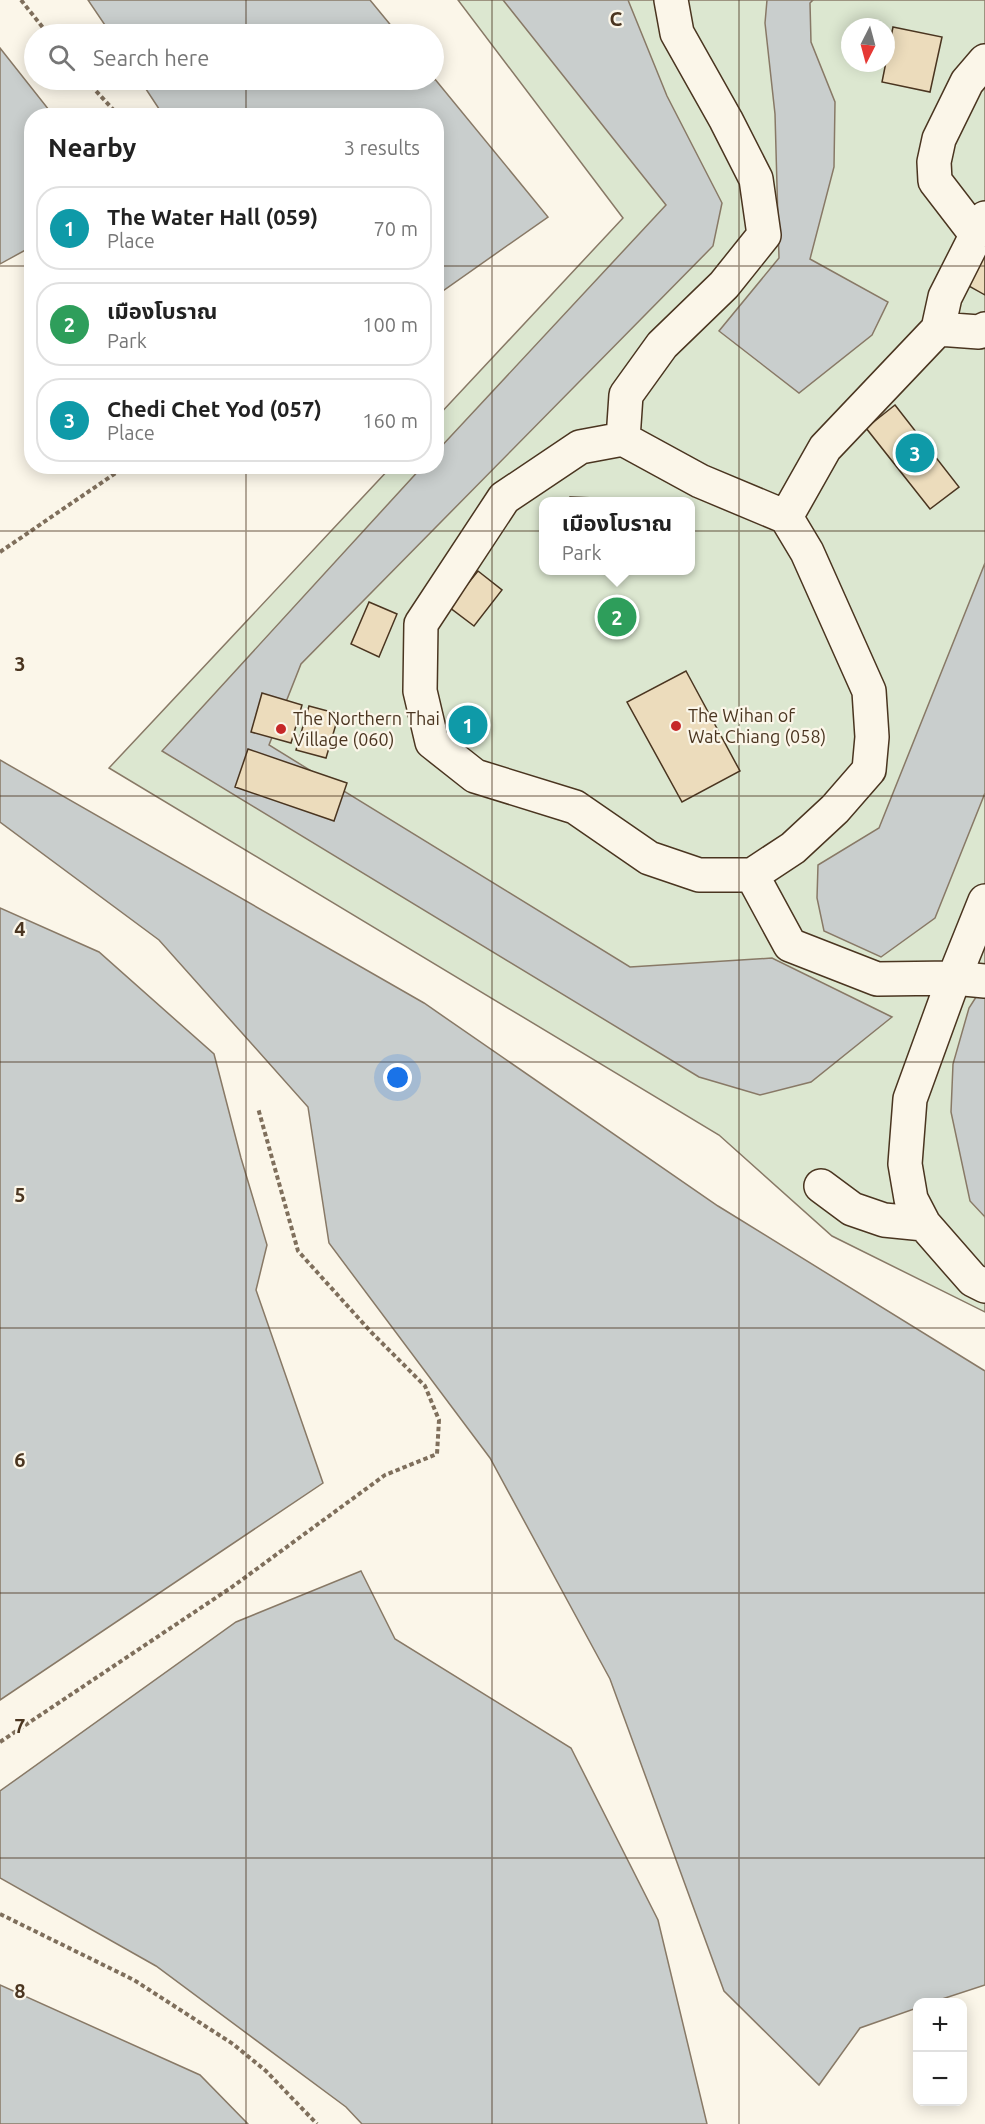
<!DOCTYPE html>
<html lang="en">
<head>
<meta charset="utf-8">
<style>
	:root { --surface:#fff; --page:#f6f6f6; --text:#222; --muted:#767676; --line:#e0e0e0; --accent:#c62828 }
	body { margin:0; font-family:Ubuntu,"Noto Sans Thai",sans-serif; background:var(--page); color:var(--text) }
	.controls { position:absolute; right:18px; bottom:18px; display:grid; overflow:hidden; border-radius:12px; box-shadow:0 3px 15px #0003 }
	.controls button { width:54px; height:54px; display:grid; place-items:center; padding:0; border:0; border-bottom:2px solid var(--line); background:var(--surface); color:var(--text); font:30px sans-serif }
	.compass { position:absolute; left:841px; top:18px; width:54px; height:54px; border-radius:50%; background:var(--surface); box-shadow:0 3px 15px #0003; rotate:186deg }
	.you { position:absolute; left:398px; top:1078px; width:21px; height:21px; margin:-15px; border:4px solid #fff; border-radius:50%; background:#1a73e8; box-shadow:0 0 0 9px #1a73e833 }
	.badge { display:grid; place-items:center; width:39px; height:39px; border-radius:50%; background:var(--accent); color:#fff; font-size:20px; font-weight:700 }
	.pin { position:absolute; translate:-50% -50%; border:3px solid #fff; box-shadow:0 2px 6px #0006 }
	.popup { position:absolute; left:539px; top:497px; width:156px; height:78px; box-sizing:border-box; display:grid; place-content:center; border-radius:12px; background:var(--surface); filter:drop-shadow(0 2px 4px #0005); font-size:20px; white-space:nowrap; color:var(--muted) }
	.popup b { font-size:22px; color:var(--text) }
	.popup::after { content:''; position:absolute; left:50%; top:100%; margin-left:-12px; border:12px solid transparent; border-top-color:var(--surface) }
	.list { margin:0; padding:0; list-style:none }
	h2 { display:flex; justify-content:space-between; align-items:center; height:78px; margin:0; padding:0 24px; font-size:26px }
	h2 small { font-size:20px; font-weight:400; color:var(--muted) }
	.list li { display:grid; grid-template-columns:39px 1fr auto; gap:18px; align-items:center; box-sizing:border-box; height:84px; margin:0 12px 12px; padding:0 12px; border:2px solid var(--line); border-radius:24px }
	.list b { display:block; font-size:22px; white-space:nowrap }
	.list p { margin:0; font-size:20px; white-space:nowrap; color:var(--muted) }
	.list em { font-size:20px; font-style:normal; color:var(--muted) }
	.icon { flex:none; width:33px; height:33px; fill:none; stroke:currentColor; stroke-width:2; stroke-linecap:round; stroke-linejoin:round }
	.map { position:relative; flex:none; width:985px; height:2124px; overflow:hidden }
	.search { position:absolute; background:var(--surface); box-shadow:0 3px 15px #0003; left:24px; top:24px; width:420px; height:66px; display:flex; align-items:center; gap:15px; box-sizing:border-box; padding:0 21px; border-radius:33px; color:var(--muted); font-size:22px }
	.panel { position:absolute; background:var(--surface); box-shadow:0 3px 15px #0003; left:24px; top:108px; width:420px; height:366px; border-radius:24px }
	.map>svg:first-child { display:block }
	.green { fill:#dce7d0; stroke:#887966; stroke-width:1.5; fill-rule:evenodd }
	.water { fill:#c9cecd; stroke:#887966; stroke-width:1.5 }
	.building { fill:#ecdcbc; stroke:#4a3520; stroke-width:1.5 }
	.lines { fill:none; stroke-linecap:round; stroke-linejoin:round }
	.minor-casing { stroke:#4a3520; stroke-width:36 }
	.path { stroke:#7f6f5c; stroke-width:4; stroke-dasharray:4.5 3; stroke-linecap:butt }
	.minor { stroke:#fbf6e9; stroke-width:33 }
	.grid { fill:none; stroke:#4a3520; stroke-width:1.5; stroke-opacity:0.55 }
	.poi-dot { fill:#c62828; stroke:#fbf6e9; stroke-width:2 }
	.labels { text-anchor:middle; stroke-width:4.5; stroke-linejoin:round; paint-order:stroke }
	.poi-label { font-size:18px; fill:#4a3520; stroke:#fbf6e9; text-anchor:start }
	.grid-label { font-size:20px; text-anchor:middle; font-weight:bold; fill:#4a3520; stroke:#fbf6e9; stroke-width:4.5; stroke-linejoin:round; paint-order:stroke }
</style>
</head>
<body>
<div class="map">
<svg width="985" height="2124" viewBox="0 0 985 2124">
	<rect width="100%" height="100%" fill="#fbf6e9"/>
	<path class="green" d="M458,0H985V1312L832,1236L719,1135L109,768L391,467L436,466L437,417L623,218ZM850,27H886V63H850ZM544,502H690V570H544Z"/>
	<path class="water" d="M88,0H370L398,34H111Z
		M503,0H628L667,96L722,203L713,246L301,664L269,745L630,967L772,958L892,1017L811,1082L760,1095L699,1077L162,751L422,467L436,466L437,451L666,205Z
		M767,0H813L810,3L811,42L835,102L834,167L810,259L888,302L872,335L799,393L719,331L779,258L775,114L765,23Z
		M0,48L53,115L32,116L31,247L0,264Z
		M434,78L548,217L437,295L436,116L163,115L140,80H434Z
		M985,563V793L935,918L881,957L824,931L817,898L818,865L879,828Z
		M0,760L424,1003L718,1206L985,1371V1985L933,2002H918L917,2008L860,2028L819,2085L724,1991L610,1679L490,1458L329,1243L308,1107L159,940L0,822Z
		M0,908L99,952L214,1054L241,1158L267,1245L256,1290L323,1483L0,1700Z
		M985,983V1217L970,1201L951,1112L953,1064L969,1008Z
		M361,1571L395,1639L571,1748L658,1920L707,2124H362L346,2107L156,1966L0,1878V1791L236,1622Z
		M0,1985L200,2075L248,2124H0Z"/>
	<path class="building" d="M893,27L942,37L930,92L882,82Z
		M985,252V295L967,285Z
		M895,405L959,487L930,509L866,428Z
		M570,497L621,499V502H570Z
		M478,571L502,590L474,626L449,607Z
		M369,602L397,614L379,657L351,644Z
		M686,671L740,771L682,802L627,702Z
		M262,693L302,705L291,743L251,732Z
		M309,706L339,714L326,758L296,750Z
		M248,749L347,783L334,821L235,787Z"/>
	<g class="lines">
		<defs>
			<path id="minor" d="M671,0L677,33L726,120L756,179L764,235L724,285L662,345L626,395L623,439L700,481L786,517
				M975,233L935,181L934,162L939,139L967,82L985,61
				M938,329L979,332L985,329
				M623,439L580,447L504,498L421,624L420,691L432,742L475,776L575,807L649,858L699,875H752L793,848L835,809L869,770L872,737L869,691L807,552L786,517L825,448L938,329L945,297L985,218
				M752,875L790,945L877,979L954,978L985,981
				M985,901L954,978L910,1099L905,1164L911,1199L924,1224L973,1280L985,1286
				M821,1186L852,1209L884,1220L924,1224"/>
		</defs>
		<use href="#minor" class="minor-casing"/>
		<path class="path" d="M21,0L48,34
			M86,80L119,116
			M0,552L126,466
			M0,1742L232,1587L385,1475L437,1454L439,1420L425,1386L371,1332L298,1251L258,1108
			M0,1914L134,1980L233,2044L266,2071L317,2124"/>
		<use href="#minor" class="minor"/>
	</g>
	<path class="grid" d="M246,0V34M492,0V2124M739,0V2124M246,80V116M0,266H32M436,266H985M246,466V2124M0,531H985M0,796H985M0,1062H985M0,1328H985M0,1593H985M0,1858H985"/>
	<g class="poi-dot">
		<circle cx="676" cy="726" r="6"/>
		<circle cx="281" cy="729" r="6"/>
	</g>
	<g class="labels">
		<g class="poi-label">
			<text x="688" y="722">The Wihan of<tspan x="688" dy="21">Wat Chiang (058)</tspan></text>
			<text x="293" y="725">The Northern Thai<tspan x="293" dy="21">Village (060)</tspan></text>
		</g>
	</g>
	<g class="grid-label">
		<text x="616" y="26">C</text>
		<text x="20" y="671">3</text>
		<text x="20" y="936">4</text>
		<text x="20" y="1202">5</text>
		<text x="20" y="1467">6</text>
		<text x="20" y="1733">7</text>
		<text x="20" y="1998">8</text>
	</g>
</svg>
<div class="controls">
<button>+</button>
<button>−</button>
</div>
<svg class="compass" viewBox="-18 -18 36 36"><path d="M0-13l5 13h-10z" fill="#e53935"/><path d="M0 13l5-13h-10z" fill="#767676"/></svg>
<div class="you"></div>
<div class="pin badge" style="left:468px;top:725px;background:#0f9aa8">1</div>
<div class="pin badge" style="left:617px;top:617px;background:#2e9e5b">2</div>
<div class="popup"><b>เมืองโบราณ</b>Park</div>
<div class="pin badge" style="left:915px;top:453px;background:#0f9aa8">3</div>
<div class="search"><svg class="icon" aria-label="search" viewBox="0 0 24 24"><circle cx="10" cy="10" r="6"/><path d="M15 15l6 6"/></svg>Search here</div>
<section class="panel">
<h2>Nearby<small>3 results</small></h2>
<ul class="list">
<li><span class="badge" style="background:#0f9aa8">1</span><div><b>The Water Hall (059)</b><p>Place</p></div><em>70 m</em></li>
<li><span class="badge" style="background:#2e9e5b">2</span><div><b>เมืองโบราณ</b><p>Park</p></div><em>100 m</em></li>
<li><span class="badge" style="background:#0f9aa8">3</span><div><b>Chedi Chet Yod (057)</b><p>Place</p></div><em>160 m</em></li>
</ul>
</section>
</div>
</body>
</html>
